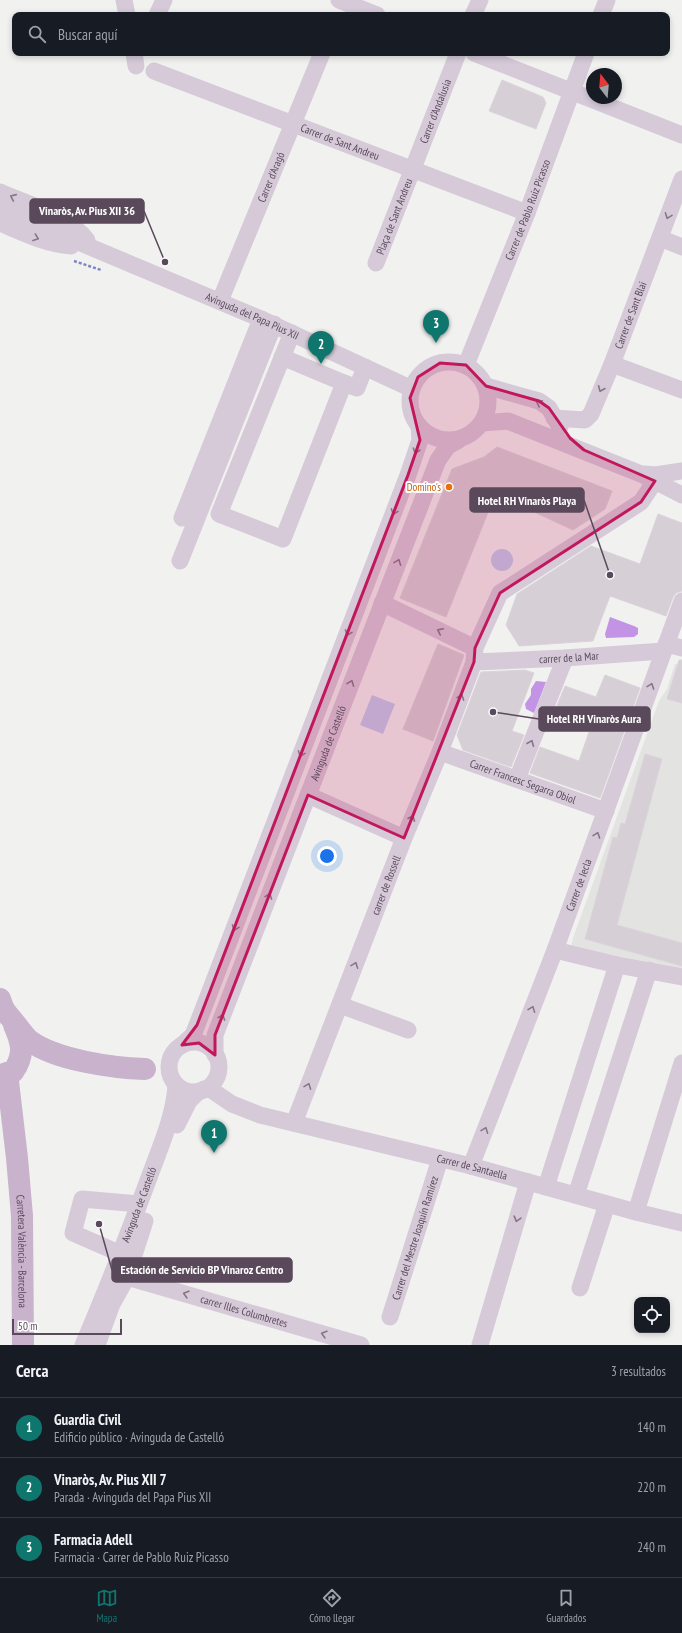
<!DOCTYPE html>
<html lang="es">
<head>
<meta charset="utf-8">
<style>
	:root { --surface:#171b24; --page:#242831; --text:#f1f3f6; --muted:#9ea1a6; --line:#363941; --accent:#0f766e }
	body { margin:0; font-family:"PT Sans Narrow",sans-serif; background:var(--page); color:var(--text) }
	.controls { position:absolute; right:12px; bottom:12px; display:grid; overflow:hidden; border-radius:8px; box-shadow:0 2px 6px #0003 }
	.controls button { width:36px; height:36px; display:grid; place-items:center; padding:0; border:0; border-bottom:1px solid var(--line); background:var(--surface); color:var(--text); font:20px sans-serif }
	.compass { position:absolute; left:586px; top:68px; width:36px; height:36px; border-radius:50%; background:var(--surface); box-shadow:0 2px 6px #0003; rotate:344deg }
	.scale { position:absolute; left:12px; bottom:10px; width:110px; box-sizing:border-box; padding-left:4px; border:2px solid #59495b; border-top:0; font-size:11px; line-height:14px; white-space:nowrap; color:#59495b; -webkit-text-stroke:3px #fff; paint-order:stroke }
	.you { position:absolute; left:327px; top:856px; width:14px; height:14px; margin:-10px; border:3px solid #fff; border-radius:50%; background:#1a73e8; box-shadow:0 0 0 6px #1a73e833 }
	.badge { display:grid; place-items:center; width:26px; height:26px; border-radius:50%; background:var(--accent); color:#fff; font-size:13px; font-weight:700 }
	.pin { position:absolute; translate:-50% -33px; filter:drop-shadow(0 1px 2px #0008) }
	.pin::after { content:''; position:absolute; top:21px; width:14px; height:12px; background:inherit; clip-path:polygon(0 0,100% 0,50% 100%) }
	.list { margin:0; padding:0; list-style:none }
	h2 { display:flex; justify-content:space-between; align-items:center; height:52px; margin:0; padding:0 16px; font-size:17px }
	h2 small { font-size:13px; font-weight:400; color:var(--muted) }
	.list li { display:grid; grid-template-columns:26px 1fr auto; gap:12px; align-items:center; box-sizing:border-box; height:60px; padding:0 16px; border-top:1px solid var(--line) }
	.list b { display:block; font-size:15px; white-space:nowrap }
	.list p { margin:0; font-size:13px; white-space:nowrap; color:var(--muted) }
	.list em { font-size:13px; font-style:normal; color:var(--muted) }
	.icon { flex:none; width:22px; height:22px; fill:none; stroke:currentColor; stroke-width:2; stroke-linecap:round; stroke-linejoin:round }
	.map { position:relative; flex:none; width:682px; height:1345px; overflow:hidden }
	.search { position:absolute; background:var(--surface); box-shadow:0 2px 6px #0003; left:12px; right:12px; top:12px; height:44px; display:flex; align-items:center; gap:10px; box-sizing:border-box; padding:0 14px; border-radius:8px; color:var(--muted); font-size:15px }
	.sheet { height:232px; background:var(--surface) }
	nav { display:flex; justify-content:space-around; align-items:center; box-sizing:border-box; height:56px; border-top:1px solid var(--line); background:var(--surface); font-size:11px; color:var(--muted) }
	nav a { display:grid; justify-items:center; gap:2px }
	nav .on { color:var(--accent) }
	.map>svg:first-child { display:block }
	.education { fill:#e3e3e1 }
	.green { fill:#c2ccec }
	.water { fill:#c393e5 }
	.building { fill:#d6d0d6; stroke:#dad4da }
	.lines { fill:none; stroke-linecap:round; stroke-linejoin:round }
	.path { stroke:#7d85c7; stroke-width:2.5; stroke-dasharray:3 2; stroke-linecap:butt }
	.minor { stroke:#d6cad8; stroke-width:17 }
	.major { stroke:#c9b2cc; stroke-width:22 }
	.oneway { stroke:#857687 }
	.marked { fill:#c2185b; fill-opacity:0.2; stroke:#c2185b; stroke-width:3; stroke-linejoin:round }
	.food-dot { fill:#e8710a; stroke:#fff; stroke-width:1.5 }
	.labels { text-anchor:middle; stroke-width:4; stroke-linejoin:round; paint-order:stroke }
	.street-label { font-size:11px; fill:#59495b; stroke:#fff }
	.food-label { font-size:11px; fill:#c56008; stroke:#fff; text-anchor:end }
	.leader { fill:none; stroke:#59495b; stroke-width:1.5 }
	.callout-dot { fill:#59495b; stroke:#fff; stroke-width:1.5 }
	.callout { fill:#59495b; stroke:#59495b; stroke-width:1.5 }
	.callout-label { font-size:12px; text-anchor:middle; font-weight:bold; fill:#fff }
</style>
</head>
<body>
<div class="map">
<svg width="682" height="1345" viewBox="0 0 682 1345">
	<rect width="100%" height="100%" fill="#f1f2f0"/>
	<path class="education" d="M675,664H682V972L571,947L573,938L659,701L667,689Z"/>
	<path class="green" d="M491 560a11 11 0 1 1 22 0a11 11 0 1 1-22 0Z
		M372,695L395,704L383,734L360,725Z"/>
	<path class="water" d="M610,617L634,626L638,628V634L634,637L606,638L605,634Z
		M536,681L546,682L534,713L526,709L525,704L531,695V689Z"/>
	<path class="building" d="M502,80L543,97L546,103L536,129L489,111Z
		M497,447L612,491L605,509L573,530L506,499L491,505L446,617L400,598L452,469L484,457Z
		M658,514L682,523V591L676,593L673,597L666,616L610,596L593,641L519,646L506,625L517,594L591,546L640,564Z
		M438,644L464,655L433,741L403,729Z
		M679,660H682V703L667,699Z
		M525,670L534,673L512,731L524,735L511,767L463,750L457,735L481,672Z
		M605,675L640,688L600,798L530,773L540,747L579,761L591,726L554,713L565,686L596,697Z
		M645,754L662,759L617,925L682,943V966L585,939L613,837L617,838L621,823L625,824Z"/>
	<g class="lines">
		<path class="path" d="M74,261L101,270"/>
		<g class="minor">
			<path d="M124,0L127,15"/>
			<path d="M339,0L377,15"/>
			<path d="M157,15L164,0"/>
			<path d="M473,15L480,0"/>
			<path d="M601,15L607,0"/>
			<path d="M134,53L136,66"/>
			<path d="M474,53L682,135"/>
			<path id="s1" d="M154,71L527,213"/>
			<path d="M0,192C27,204 69,216 87,240"/>
			<path id="s2" d="M0,209L261,319L412,389"/>
			<path d="M0,223C23,233 46,244 71,246"/>
			<path d="M660,238L682,247"/>
			<path id="s3" d="M376,263L458,53"/>
			<path id="s4" d="M220,301L322,53"/>
			<path d="M292,333L219,514L283,539L344,383L357,388L365,367"/>
			<path d="M282,357L344,383"/>
			<circle cx="449" cy="401" r="39"/>
			<path d="M612,364L682,390"/>
			<path id="s5" d="M466,365L527,213L586,53"/>
			<path d="M486,386L539,401L549,408L560,427"/>
			<path id="s6" d="M554,418L585,420L591,414L612,364L682,179"/>
			<path d="M482,423L508,421L641,474L682,495"/>
			<path d="M645,474L655,475L682,471"/>
			<path d="M182,518L261,319"/>
			<path d="M180,561L274,324"/>
			<path d="M382,603L475,648"/>
			<path d="M666,644L682,648"/>
			<path id="s7" d="M474,662L565,658L663,651"/>
			<path id="s8" d="M440,752L606,811"/>
			<path d="M517,779L565,658"/>
			<path d="M308,795L404,838"/>
			<path d="M555,950L617,965L682,977"/>
			<path d="M340,1005L408,1030"/>
			<circle cx="194" cy="1067" r="25"/>
			<path d="M182,1045L193,1035L197,1025L408,475L420,440L419,427"/>
			<path id="s9" d="M215,1055V1035L438,460L448,446L459,440"/>
			<path id="s10" d="M204,1089H210L232,1104L260,1115L471,1166L636,1212L682,1223"/>
			<path id="s11" d="M294,1123L404,838L440,752L474,662L475,648L500,593L641,502L655,481"/>
			<path d="M177,1125L189,1101L199,1091"/>
			<path id="s12" d="M471,1166L555,950L682,601"/>
			<path d="M546,1187L617,965"/>
			<path d="M576,1195L649,970"/>
			<path d="M636,1212L682,1063"/>
			<path d="M132,1255L121,1254L73,1233L82,1199L139,1204"/>
			<path id="s13" d="M127,1277L361,1345"/>
			<path d="M580,1288L607,1204"/>
			<path id="s14" d="M390,1317L440,1159"/>
			<path id="s15" d="M83,1345C107,1289 129,1232 150,1175C161,1145 174,1116 176,1085"/>
			<path d="M97,1345L112,1304L127,1277L145,1221"/>
			<path d="M480,1345L528,1182"/>
		</g>
		<g class="major">
			<path d="M0,999C4,1012 6,1012 14,1022C19,1028 24,1036 30,1041C56,1060 113,1068 145,1069"/>
			<path id="s16" d="M7,1073L17,1158L22,1216L23,1345"/>
			<path d="M0,1075L13,1072C25,1055 22,1043 14,1025"/>
		</g>
	</g>
	<defs><path id="oneway-chevron" d="M-2-3.5L2.5 0L-2 3.5" fill="none" stroke-width="1.6" stroke-linecap="round" stroke-linejoin="round"/></defs>
	<g class="oneway">
		<use href="#oneway-chevron" transform="translate(13 197) rotate(-156)"/>
		<use href="#oneway-chevron" transform="translate(668 216) rotate(111)"/>
		<use href="#oneway-chevron" transform="translate(36 238) rotate(20)"/>
		<use href="#oneway-chevron" transform="translate(601 389) rotate(113)"/>
		<use href="#oneway-chevron" transform="translate(539 403) rotate(-153)"/>
		<use href="#oneway-chevron" transform="translate(416 451) rotate(108)"/>
		<use href="#oneway-chevron" transform="translate(394 512) rotate(111)"/>
		<use href="#oneway-chevron" transform="translate(398 562) rotate(-69)"/>
		<use href="#oneway-chevron" transform="translate(440 631) rotate(-154)"/>
		<use href="#oneway-chevron" transform="translate(348 633) rotate(111)"/>
		<use href="#oneway-chevron" transform="translate(351 683) rotate(-69)"/>
		<use href="#oneway-chevron" transform="translate(651 686) rotate(-70)"/>
		<use href="#oneway-chevron" transform="translate(461 697) rotate(-70)"/>
		<use href="#oneway-chevron" transform="translate(531 743) rotate(-68)"/>
		<use href="#oneway-chevron" transform="translate(301 754) rotate(111)"/>
		<use href="#oneway-chevron" transform="translate(412 818) rotate(-67)"/>
		<use href="#oneway-chevron" transform="translate(597 835) rotate(-70)"/>
		<use href="#oneway-chevron" transform="translate(269 896) rotate(-69)"/>
		<use href="#oneway-chevron" transform="translate(235 928) rotate(111)"/>
		<use href="#oneway-chevron" transform="translate(355 965) rotate(-69)"/>
		<use href="#oneway-chevron" transform="translate(532 1009) rotate(-69)"/>
		<use href="#oneway-chevron" transform="translate(222 1017) rotate(-69)"/>
		<use href="#oneway-chevron" transform="translate(308 1086) rotate(-69)"/>
		<use href="#oneway-chevron" transform="translate(485 1130) rotate(-69)"/>
		<use href="#oneway-chevron" transform="translate(517 1219) rotate(106)"/>
		<use href="#oneway-chevron" transform="translate(186 1294) rotate(-164)"/>
		<use href="#oneway-chevron" transform="translate(324 1334) rotate(-164)"/>
	</g>
	<path class="marked" d="M440,363L466,365L486,386L539,401L549,408L570,438L584,450L655,481L641,502L500,593L475,648L474,662L404,838L308,795L215,1035V1055L199,1043L182,1045L197,1025L408,475L420,440L410,398L418,377Z"/>
	<circle class="food-dot" cx="449" cy="487" r="4"/>
	<g class="labels">
		<g class="street-label">
			<text dy="4" stroke="none"><textPath href="#s3" startOffset="163">Carrer d'Andalusia</textPath></text>
			<text dy="4" stroke="none"><textPath href="#s1" startOffset="199">Carrer de Sant Andreu</textPath></text>
			<text dy="4" stroke="none"><textPath href="#s4" startOffset="134">Carrer d'Aragó</textPath></text>
			<text dy="4" stroke="none"><textPath href="#s5" startOffset="167">Carrer de Pablo Ruiz Picasso</textPath></text>
			<text dy="4" stroke="none"><textPath href="#s3" startOffset="50">Plaça de Sant Andreu</textPath></text>
			<text dy="4" stroke="none"><textPath href="#s6" startOffset="146">Carrer de Sant Blai</textPath></text>
			<text dy="4" stroke="none"><textPath href="#s2" startOffset="274">Avinguda del Papa Pius XII</textPath></text>
			<text dy="4" stroke="none"><textPath href="#s7" startOffset="95">carrer de la Mar</textPath></text>
			<text dy="4" stroke="none"><textPath href="#s9" startOffset="333">Avinguda de Castelló</textPath></text>
			<text dy="4" stroke="none"><textPath href="#s8" startOffset="88">Carrer Francesc Segarra Obiol</textPath></text>
			<text dy="4" stroke="none"><textPath href="#s11" startOffset="255">carrer de Rossell</textPath></text>
			<text dy="4" stroke="none"><textPath href="#s12" startOffset="301">Carrer de Iecla</textPath></text>
			<text dy="4" stroke="none"><textPath href="#s10" startOffset="281">Carrer de Santaella</textPath></text>
			<text dy="4" stroke="none"><textPath href="#s15" startOffset="151">Avinguda de Castelló</textPath></text>
			<text dy="4" stroke="none"><textPath href="#s14" startOffset="83">Carrer del Mestre Joaquín Ramírez</textPath></text>
			<text dy="4" stroke="none"><textPath href="#s16" startOffset="179">Carretera València - Barcelona</textPath></text>
			<text dy="4" stroke="none"><textPath href="#s13" startOffset="122">carrer Illes Columbretes</textPath></text>
		</g>
		<g class="food-label">
			<text x="441" y="491">Domino's</text>
		</g>
	</g>
	<path class="leader" d="M165 262L144 211M610 575L584 500M493 712L539 719M99 1224L112 1270"/>
	<g class="callout-dot">
		<circle cx="165" cy="262" r="4"/>
		<circle cx="610" cy="575" r="4"/>
		<circle cx="493" cy="712" r="4"/>
		<circle cx="99" cy="1224" r="4"/>
	</g>
	<g class="callout">
		<rect x="30" y="199" width="114" height="24" rx="4"/>
		<rect x="470" y="488" width="114" height="24" rx="4"/>
		<rect x="539" y="707" width="111" height="24" rx="4"/>
		<rect x="112" y="1258" width="180" height="24" rx="4"/>
	</g>
	<g class="callout-label">
		<text x="87" y="215">Vinaròs, Av. Pius XII 36</text>
		<text x="527" y="505">Hotel RH Vinaròs Playa</text>
		<text x="594" y="723">Hotel RH Vinaròs Aura</text>
		<text x="202" y="1274">Estación de Servicio BP Vinaroz Centro</text>
	</g>
</svg>
<div class="controls">
<button><svg class="icon" aria-label="locate" viewBox="0 0 24 24"><circle cx="12" cy="12" r="6"/><path d="M12 2v4M12 18v4M2 12h4M18 12h4"/></svg></button>
</div>
<svg class="compass" viewBox="-18 -18 36 36"><path d="M0-13l5 13h-10z" fill="#e53935"/><path d="M0 13l5-13h-10z" fill="#9ea1a6"/></svg>
<div class="scale">50 m</div>
<div class="you"></div>
<div class="pin badge" style="left:214px;top:1153px">1</div>
<div class="pin badge" style="left:321px;top:364px">2</div>
<div class="pin badge" style="left:436px;top:343px">3</div>
<div class="search"><svg class="icon" aria-label="search" viewBox="0 0 24 24"><circle cx="10" cy="10" r="6"/><path d="M15 15l6 6"/></svg>Buscar aquí</div>
</div>
<section class="sheet">
<h2>Cerca<small>3 resultados</small></h2>
<ul class="list">
<li><span class="badge">1</span><div><b>Guardia Civil</b><p>Edificio público · Avinguda de Castelló</p></div><em>140 m</em></li>
<li><span class="badge">2</span><div><b>Vinaròs, Av. Pius XII 7</b><p>Parada · Avinguda del Papa Pius XII</p></div><em>220 m</em></li>
<li><span class="badge">3</span><div><b>Farmacia Adell</b><p>Farmacia · Carrer de Pablo Ruiz Picasso</p></div><em>240 m</em></li>
</ul>
</section>
<nav>
<a class="on"><svg class="icon" aria-label="map" viewBox="0 0 24 24"><path d="M3 6l6-2 6 2 6-2v14l-6 2-6-2-6 2zM9 4v14M15 6v14"/></svg>Mapa</a>
<a><svg class="icon" aria-label="directions" viewBox="0 0 24 24"><path d="M12 3l9 9-9 9-9-9zM9 14v-3h6M13 9l2 2-2 2"/></svg>Cómo llegar</a>
<a><svg class="icon" aria-label="saved" viewBox="0 0 24 24"><path d="M7 4h10v16l-5-4-5 4z"/></svg>Guardados</a>
</nav>
</body>
</html>
